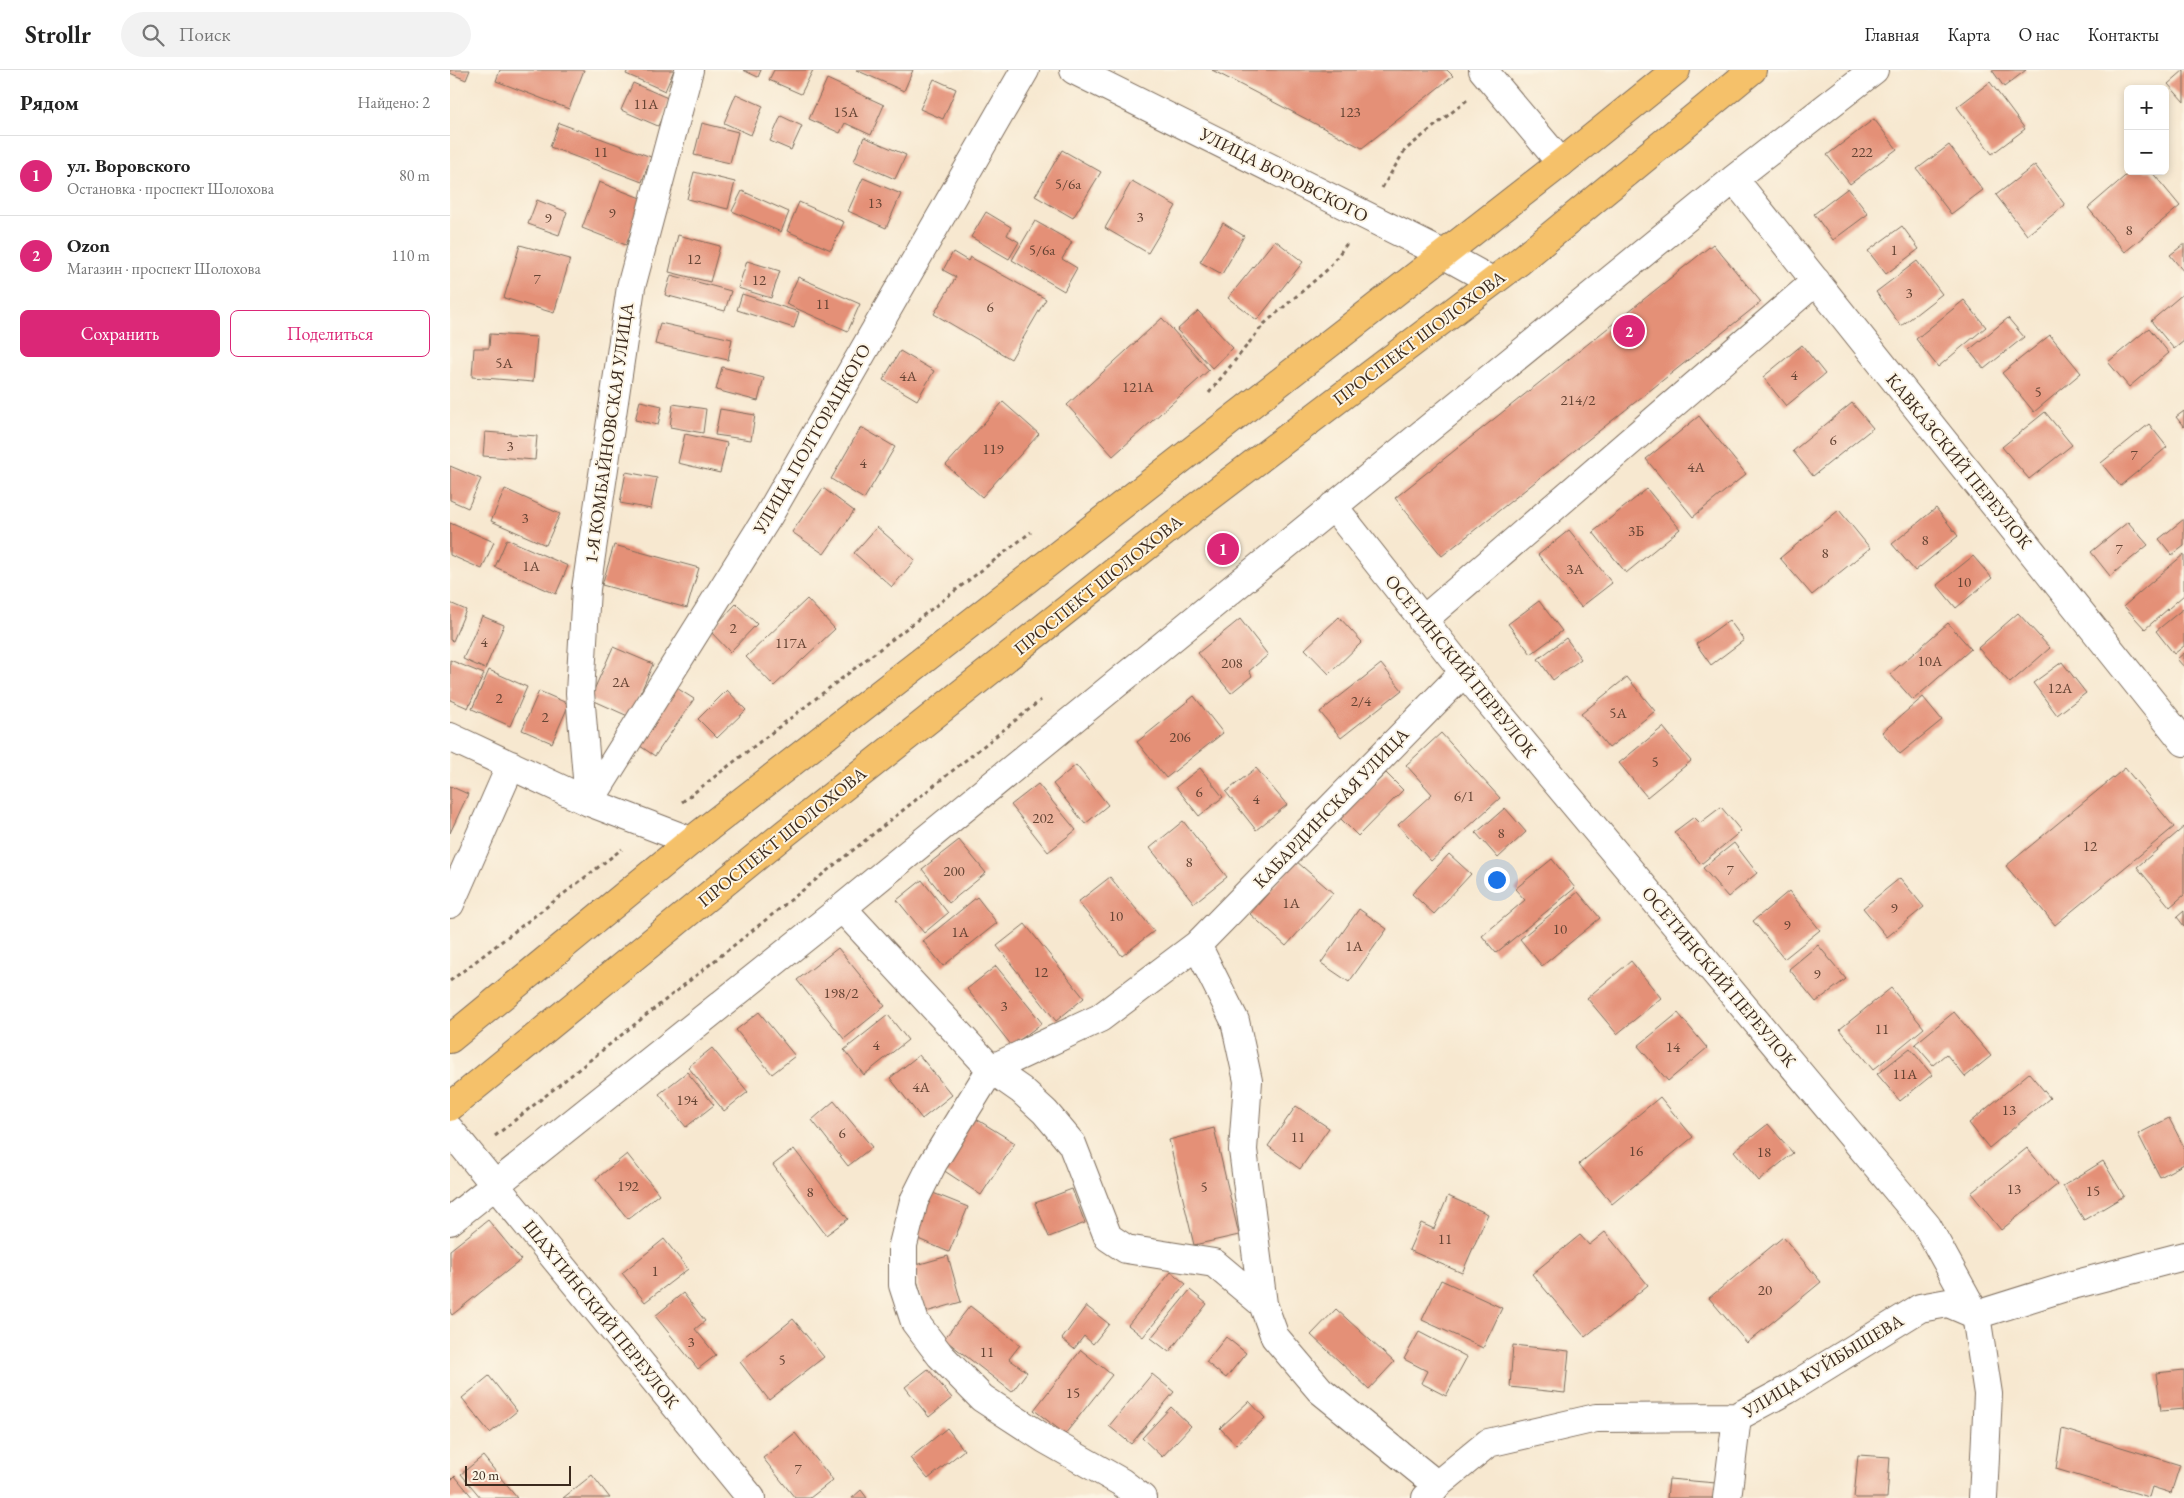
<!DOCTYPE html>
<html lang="ru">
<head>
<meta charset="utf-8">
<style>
	:root { --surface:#fff; --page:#f2f2f2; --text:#222; --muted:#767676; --line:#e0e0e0; --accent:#db2777 }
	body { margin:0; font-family:"EB Garamond",serif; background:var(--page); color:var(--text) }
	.controls { position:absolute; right:15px; top:15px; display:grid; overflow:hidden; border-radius:8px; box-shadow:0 2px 8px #0003 }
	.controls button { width:45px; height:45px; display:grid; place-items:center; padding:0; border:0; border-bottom:1px solid var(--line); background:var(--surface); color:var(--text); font:25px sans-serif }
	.scale { position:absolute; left:15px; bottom:12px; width:106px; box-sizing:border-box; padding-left:5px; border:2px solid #3b2a1e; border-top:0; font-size:14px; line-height:18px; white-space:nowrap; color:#3b2a1e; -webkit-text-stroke:4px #fcf5e5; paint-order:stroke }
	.you { position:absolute; left:1046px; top:809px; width:18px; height:18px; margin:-12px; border:4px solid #fff; border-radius:50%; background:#1a73e8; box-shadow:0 0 0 8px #1a73e833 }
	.badge { display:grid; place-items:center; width:32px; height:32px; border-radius:50%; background:var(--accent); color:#fff; font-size:16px; font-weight:700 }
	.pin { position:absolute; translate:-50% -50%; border:2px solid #fff; box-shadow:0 1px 5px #0006 }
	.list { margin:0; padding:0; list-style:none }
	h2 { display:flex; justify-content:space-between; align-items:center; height:65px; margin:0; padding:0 20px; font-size:21px }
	h2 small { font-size:16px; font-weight:400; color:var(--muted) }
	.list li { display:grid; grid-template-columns:32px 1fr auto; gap:15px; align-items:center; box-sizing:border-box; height:80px; padding:0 20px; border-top:1px solid var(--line) }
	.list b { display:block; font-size:19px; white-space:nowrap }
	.list p { margin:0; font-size:16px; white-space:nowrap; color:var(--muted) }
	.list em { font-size:16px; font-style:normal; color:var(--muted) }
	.actions { display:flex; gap:10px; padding:15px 20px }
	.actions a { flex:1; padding:11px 0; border:1px solid var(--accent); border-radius:8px; text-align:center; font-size:18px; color:var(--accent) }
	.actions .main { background:var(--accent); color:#fff }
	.icon { flex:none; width:28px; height:28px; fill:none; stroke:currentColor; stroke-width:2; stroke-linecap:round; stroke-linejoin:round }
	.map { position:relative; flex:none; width:1734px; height:1428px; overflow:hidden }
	header { display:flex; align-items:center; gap:30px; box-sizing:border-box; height:70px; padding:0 25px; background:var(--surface); border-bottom:1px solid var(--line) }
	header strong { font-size:24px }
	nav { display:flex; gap:28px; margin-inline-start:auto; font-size:18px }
	.search { width:350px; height:45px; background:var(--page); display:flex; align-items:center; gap:12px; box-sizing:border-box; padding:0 18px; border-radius:28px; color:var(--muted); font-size:19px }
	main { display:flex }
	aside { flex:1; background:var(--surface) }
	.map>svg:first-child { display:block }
	.building { fill:#e49077 }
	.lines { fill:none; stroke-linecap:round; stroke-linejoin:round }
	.minor-casing { stroke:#7d6c5c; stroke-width:30 }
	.major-casing { stroke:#7d6c5c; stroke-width:30 }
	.path { stroke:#7d6c5c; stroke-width:3; stroke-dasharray:4 4; stroke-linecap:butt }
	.minor { stroke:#fff; stroke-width:28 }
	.major { stroke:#f5c16b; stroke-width:28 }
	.labels { text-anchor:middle; stroke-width:4; stroke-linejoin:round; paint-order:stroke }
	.number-label { font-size:15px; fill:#654434 }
	.street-label { font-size:18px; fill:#3b2a1e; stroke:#fcf5e5 }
</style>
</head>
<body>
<header>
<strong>Strollr</strong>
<div class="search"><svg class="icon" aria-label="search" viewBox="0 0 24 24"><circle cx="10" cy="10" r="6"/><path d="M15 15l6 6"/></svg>Поиск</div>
<nav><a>Главная</a><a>Карта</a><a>О нас</a><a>Контакты</a></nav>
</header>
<main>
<aside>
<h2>Рядом<small>Найдено: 2</small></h2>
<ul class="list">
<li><span class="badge">1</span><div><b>ул. Воровского</b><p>Остановка · проспект Шолохова</p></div><em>80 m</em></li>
<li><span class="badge">2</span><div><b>Ozon</b><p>Магазин · проспект Шолохова</p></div><em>110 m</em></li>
</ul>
<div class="actions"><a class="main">Сохранить</a><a>Поделиться</a></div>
</aside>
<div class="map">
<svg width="1734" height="1428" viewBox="0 0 1734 1428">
	<rect width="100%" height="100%" fill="#fcf5e5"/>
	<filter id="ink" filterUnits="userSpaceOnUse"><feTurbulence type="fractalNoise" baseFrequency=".02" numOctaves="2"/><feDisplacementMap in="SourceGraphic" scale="10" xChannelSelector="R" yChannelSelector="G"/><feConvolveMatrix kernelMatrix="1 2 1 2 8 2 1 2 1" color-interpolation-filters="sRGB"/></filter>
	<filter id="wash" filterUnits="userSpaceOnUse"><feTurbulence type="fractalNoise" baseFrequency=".0096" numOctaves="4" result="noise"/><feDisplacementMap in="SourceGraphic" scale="20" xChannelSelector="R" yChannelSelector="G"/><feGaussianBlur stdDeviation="1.12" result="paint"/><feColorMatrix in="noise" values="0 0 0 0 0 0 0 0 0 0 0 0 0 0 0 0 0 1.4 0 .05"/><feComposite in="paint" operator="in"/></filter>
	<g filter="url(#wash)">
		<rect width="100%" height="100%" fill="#f7e8d0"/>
		<g id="blocks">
			<path class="building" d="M0,0H20L16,10L0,3Z
				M50,0H134L119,39L46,11Z
				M178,0H224L215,21L176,4Z
				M293,0H311L308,7Z
				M324,0H363L351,24L319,10Z
				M406,0H463L454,21Z
				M762,0H997L1003,6L912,78Z
				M1542,0H1576L1554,17Z
				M1734,0V32L1718,14Z
				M377,9L434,35L421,65L395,53L390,63L359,49Z
				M484,9L506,19L493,49L470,39Z
				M1540,12L1575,59L1542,84L1507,37Z
				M183,13L220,29L208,56L171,40Z
				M286,24L313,36L301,65L274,53Z
				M331,46L352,56L341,80L320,71Z
				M1424,49L1447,79L1400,114L1377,85Z
				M109,53L201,87L192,112L100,77Z
				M252,53L288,62L280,93L244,85Z
				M414,67L456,85L445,109L404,91Z
				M1499,75L1533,120L1501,144L1467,99Z
				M612,80L651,102L623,148L585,126Z
				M1585,95L1615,135L1577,165L1546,125Z
				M1681,101H1701L1730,136L1675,182L1638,138Z
				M244,102L285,112L278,139L237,129Z
				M413,108L451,124L436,158L398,141Z
				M682,111L726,136L698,183L655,158Z
				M149,112L193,129L176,175L132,158Z
				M1398,118L1418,144L1383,170L1364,144Z
				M292,121L339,142L331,162L282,141Z
				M87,130L117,142L109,165L78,154Z
				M349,132L394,152L381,180L337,161Z
				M536,142L561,157L557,165L569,172L559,189L521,167Z
				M585,151L622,172L612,189L627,198L614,221L562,190Z
				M773,153L794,166L772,204L750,192Z
				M1452,156L1469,179L1436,204L1418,181Z
				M228,165L270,176L260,212L219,202Z
				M825,170L853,192L807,250L778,228Z
				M1263,174L1311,232L992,486L945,428Z
				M1734,174V202L1720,185Z
				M70,175L120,189L104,243L54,228Z
				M503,182L518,191L520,187L596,229L561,289L484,244L506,207L493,200Z
				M297,191L330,201L321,228L288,218Z
				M1467,191L1492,224L1451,256L1426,222Z
				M221,205L281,221L275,241L215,225Z
				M348,207L410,234L398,261L336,234Z
				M1734,223V271L1724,279L1701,251Z
				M292,224L349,242L344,258L287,240Z
				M1514,230L1536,257L1488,297L1466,269Z
				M748,241L783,278L762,298L727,260Z
				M712,248L759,300L663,386L617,335Z
				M1558,248L1574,267L1534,299L1519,280Z
				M210,253L282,269L278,290L205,274Z
				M1699,258L1719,283L1679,317L1658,292Z
				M40,264L87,267L83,312L22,307L24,278H39Z
				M1600,265L1631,303L1584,342L1552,303Z
				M1352,275L1375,304L1336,336L1313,307Z
				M450,281L484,301L467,330L433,310Z
				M272,297L314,308L308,331L266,320Z
				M190,331L212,336L208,355L185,350Z
				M553,332L589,364L532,427L496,395Z
				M1402,333L1423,358L1363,406L1343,381Z
				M223,334L256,339L253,363L220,357Z
				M270,339L305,345L301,370L265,365Z
				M1734,341V357L1726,347Z
				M1595,342L1622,375L1579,409L1552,377Z
				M1249,346L1296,404L1243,447L1196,389Z
				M1699,354L1717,377L1670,416L1651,393Z
				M411,357L445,377L414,429L381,409Z
				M35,362L87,366L85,390L33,386Z
				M235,364L277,373L270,403L228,393Z
				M0,396L31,409L18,438L0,430Z
				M176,402L207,408L201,439L170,433Z
				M373,418L404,441L374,484L342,462Z
				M55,419L110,444L96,475L41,451Z
				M1197,419L1230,459L1176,503L1143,462Z
				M1486,438L1508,466L1465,501L1442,474Z
				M1389,440L1420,478L1362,525L1330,488Z
				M1734,449V476L1722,485L1709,469Z
				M1678,452L1698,475L1660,506L1641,482Z
				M0,453L44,472L32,499L0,485Z
				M427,457L465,490L442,517L404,483Z
				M1119,460L1162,513L1131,537L1088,485Z
				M57,469L118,496L106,524L45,497Z
				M164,475L249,498L237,538L152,515Z
				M1734,484V525L1695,559L1674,536Z
				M1523,486L1542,508L1506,538L1487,515Z
				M357,529L385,559L324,616L296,587Z
				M1089,531L1112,561L1081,584L1058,554Z
				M0,533L16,540L3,571L0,570Z
				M286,534L307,554L280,582L260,561Z
				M1734,538V576L1724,584L1706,561Z
				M1568,543L1600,578L1560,613L1528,578Z
				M32,546L54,555L35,599L13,589Z
				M889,547L912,572L879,604L855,579Z
				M790,549L818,585L799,601L802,606L781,623L748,583Z
				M1279,550L1294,570L1261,595L1246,574Z
				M1498,553L1521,579L1463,630L1440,604Z
				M1116,568L1131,589L1103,610L1088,589Z
				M163,577L203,594L180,647L140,629Z
				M1734,583V597L1727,589Z
				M0,590L34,604L18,638L0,630Z
				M1612,592L1636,623L1607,645L1583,613Z
				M931,594L952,620L891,668L870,642Z
				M39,600L77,617L60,656L22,639Z
				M1177,607L1205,641L1159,678L1131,644Z
				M222,615L244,629L205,686L184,672Z
				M277,620L296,640L267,668L248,649Z
				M89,621L119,634L102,673L72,660Z
				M744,626L773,663L716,708L687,672Z
				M1473,627L1492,650L1450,684L1432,662Z
				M1213,657L1241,691L1197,727L1169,693Z
				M991,663L1050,728L981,791L948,755L982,724L956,695Z
				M626,695L658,735L635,754L603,714Z
				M750,698L773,727L749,746L726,717Z
				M806,698L837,735L806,760L776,722Z
				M1675,698L1724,757L1605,855L1556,796Z
				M936,703L953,720L908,766L890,748Z
				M588,714L626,760L598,782L561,735Z
				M0,716L18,724L0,763Z
				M1271,737L1291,761L1251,794L1224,762L1244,747L1250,753Z
				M1055,738L1076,762L1048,788L1026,763Z
				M733,751L777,807L744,833L700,778Z
				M1734,757V825L1720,837L1687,797Z
				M509,770L536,803L499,833L472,799Z
				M1284,773L1307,803L1278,827L1253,798Z
				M999,784L1021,804L984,844L962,824Z
				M1102,789L1125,818L1046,883L1032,866L1075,830L1065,819Z
				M846,791L883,823L836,876L800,844Z
				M660,807L704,861L672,886L628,832Z
				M1450,808L1474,837L1437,867L1413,838Z
				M472,810L498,843L474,863L447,830Z
				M1339,821L1370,860L1334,889L1303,851Z
				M1128,822L1150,848L1092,896L1070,869Z
				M527,827L547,853L493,896L473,871Z
				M909,839L937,859L899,912L871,893Z
				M1734,841V856L1727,847Z
				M575,854L634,928L606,951L547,876Z
				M1368,875L1396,909L1366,932L1339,899Z
				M388,878L435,936L394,969L347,910Z
				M1181,891L1211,928L1167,964L1137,928Z
				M546,896L592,953L562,976L517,919Z
				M1441,918L1474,958L1423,1000L1390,959Z
				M309,942L345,986L322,1004L286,960Z
				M1504,942L1541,986L1515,1007L1496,984L1483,995L1465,974Z
				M1228,943L1257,978L1218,1011L1188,976Z
				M438,945L458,970L414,1005L394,980Z
				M262,978L298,1022L274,1041L238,997Z
				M1460,978L1482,1005L1450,1031L1427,1004Z
				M469,985L502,1025L472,1049L440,1008Z
				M237,1002L264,1035L236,1057L209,1024Z
				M1579,1003L1600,1028L1539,1078L1519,1053Z
				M1210,1027L1243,1067L1162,1134L1129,1094Z
				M384,1031L422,1077L398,1096L362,1050Z
				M846,1036L879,1058L850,1099L818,1076Z
				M523,1047L565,1073L531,1125L490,1098Z
				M1719,1048L1734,1077V1094L1710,1107L1688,1064Z
				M1318,1054L1343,1083L1309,1111L1284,1081Z
				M764,1058L789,1165L744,1175L719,1070Z
				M1577,1078L1607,1115L1551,1160L1521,1123Z
				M344,1079L398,1149L376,1165L323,1095Z
				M177,1084L209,1124L178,1149L146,1109Z
				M1653,1091L1674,1126L1634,1150L1613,1116Z
				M473,1119L518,1137L499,1182L454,1163Z
				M622,1119L635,1153L599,1167L585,1133Z
				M998,1126L1038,1144L1012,1203L959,1180L971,1153L984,1159Z
				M38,1150L71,1190L2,1245L0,1242V1180Z
				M1155,1162L1198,1215L1135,1267L1082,1204L1130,1165L1139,1175Z
				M1333,1167L1371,1212L1297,1273L1259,1228Z
				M214,1169L238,1199L195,1232L172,1203Z
				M498,1186L511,1232L476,1242L463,1196Z
				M721,1202L736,1214L693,1267L678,1255Z
				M991,1210L1052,1238L1033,1278L972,1250Z
				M740,1220L757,1234L719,1282L701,1268Z
				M233,1223L255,1251L245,1259L266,1285L248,1299L205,1246Z
				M520,1236L570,1275L559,1289L577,1302L562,1322L494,1269Z
				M636,1236L659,1254L643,1274L634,1266L624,1279L612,1269Z
				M886,1239L944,1292L919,1319L861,1265Z
				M343,1249L374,1287L319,1330L290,1292Z
				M969,1262L1017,1287L996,1326L971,1313L977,1301L954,1289Z
				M776,1267L796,1283L776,1308L756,1292Z
				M1063,1275L1119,1281L1115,1323L1060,1317Z
				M631,1280L662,1305L615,1364L584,1340Z
				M478,1299L502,1328L479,1347L455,1317Z
				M1734,1300V1339L1711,1341L1706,1303Z
				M702,1304L724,1322L681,1374L659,1356Z
				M39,1306L67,1341L40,1363L12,1328Z
				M799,1331L815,1348L786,1375L770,1358Z
				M721,1337L741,1356L712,1387L692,1368Z
				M497,1358L514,1380L478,1409L460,1388Z
				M1612,1359L1730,1395L1721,1423L1702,1417L1699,1427L1606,1399Z
				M345,1363L383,1410L360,1428H345L313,1388Z
				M1408,1385L1440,1387L1437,1428H1404Z
				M33,1386L67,1428H31L11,1404Z
				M142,1405L160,1428H113Z
				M5,1406L23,1428H0V1411Z
				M1219,1409L1266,1413L1265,1428H1217Z
				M411,1420L417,1428H402Z"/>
		</g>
	</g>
	<g filter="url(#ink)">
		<use href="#blocks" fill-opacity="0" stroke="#7d6c5c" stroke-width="1"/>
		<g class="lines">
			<defs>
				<path id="minor" d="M624,0L993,184L1042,211
					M1033,0L1111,93
					M1284,109L1734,672
					M883,436L1014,602L1477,1156L1526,1245L1538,1324L1533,1428
					M972,551L1366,211
					M0,667L139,732L241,771
					M139,732L319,445L575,0
					M139,732L130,623L136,519L181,217L239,0
					M0,834L61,695
					M392,838L541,999L571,1020L595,1042L622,1074L658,1167L676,1179L764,1193L813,1234L825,1267L870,1320L987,1415
					M747,875L785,951L798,1011L793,1080L813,1234
					M0,1060L301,1428
					M0,1151L392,838L1284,109L1424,0
					M692,1428L671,1412L595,1369L532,1328L490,1285L465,1252L453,1215V1175L464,1131L483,1093L541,999L650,948L747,875L1014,602
					M976,1428L987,1415L1038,1373L1146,1348L1287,1347L1337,1320L1470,1238L1498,1233L1526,1245L1619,1216L1734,1186
					M1277,1428L1287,1347"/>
				<path id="major" d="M0,969L241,771L1111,93L1226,0
					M0,1037L333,765L741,441L1070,191L1302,0"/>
			</defs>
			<use href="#minor" class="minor-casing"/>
			<use href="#major" class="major-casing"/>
			<path class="path" d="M932,118L955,80L1017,30
				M759,323L814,254L878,199L898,172
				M232,732L581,462
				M0,911L172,779
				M45,1066L591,630"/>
			<use href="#minor" class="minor"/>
			<use href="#major" class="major"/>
		</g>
	</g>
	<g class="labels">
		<g class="number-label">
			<text x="196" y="39">11А</text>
			<text x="396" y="47">15А</text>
			<text x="900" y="47">123</text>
			<text x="151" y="87">11</text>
			<text x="1412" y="87">222</text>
			<text x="618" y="119">5/6а</text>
			<text x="425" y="138">13</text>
			<text x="162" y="148">9</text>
			<text x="690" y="152">3</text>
			<text x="98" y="153">9</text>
			<text x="1679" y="165">8</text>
			<text x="592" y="185">5/6а</text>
			<text x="1444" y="185">1</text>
			<text x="244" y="194">12</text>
			<text x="87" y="214">7</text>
			<text x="309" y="215">12</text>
			<text x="1459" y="228">3</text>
			<text x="373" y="239">11</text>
			<text x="540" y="242">6</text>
			<text x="54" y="298">5А</text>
			<text x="1344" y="310">4</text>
			<text x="458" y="311">4А</text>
			<text x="688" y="322">121А</text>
			<text x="1588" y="327">5</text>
			<text x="1128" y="335">214/2</text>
			<text x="1383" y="375">6</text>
			<text x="60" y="381">3</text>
			<text x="543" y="384">119</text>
			<text x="1684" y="390">7</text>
			<text x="413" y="398">4</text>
			<text x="1246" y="402">4А</text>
			<text x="75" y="453">3</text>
			<text x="1186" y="466">3Б</text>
			<text x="1475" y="475">8</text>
			<text x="1669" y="484">7</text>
			<text x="1375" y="488">8</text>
			<text x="81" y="501">1А</text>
			<text x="1125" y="504">3А</text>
			<text x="1514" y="517">10</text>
			<text x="283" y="563">2</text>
			<text x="34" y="577">4</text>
			<text x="341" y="578">117А</text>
			<text x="1480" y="596">10А</text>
			<text x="782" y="598">208</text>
			<text x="171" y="617">2А</text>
			<text x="1610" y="623">12А</text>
			<text x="49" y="633">2</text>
			<text x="911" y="636">2/4</text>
			<text x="1168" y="648">5А</text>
			<text x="95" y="652">2</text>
			<text x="730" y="672">206</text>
			<text x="1205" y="697">5</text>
			<text x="749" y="727">6</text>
			<text x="1014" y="731">6/1</text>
			<text x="806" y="734">4</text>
			<text x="593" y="753">202</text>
			<text x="1051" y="768">8</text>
			<text x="1640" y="781">12</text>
			<text x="739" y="797">8</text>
			<text x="1280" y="805">7</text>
			<text x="504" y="806">200</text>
			<text x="841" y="838">1А</text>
			<text x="1444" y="843">9</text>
			<text x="666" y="851">10</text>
			<text x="1337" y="860">9</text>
			<text x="1110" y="864">10</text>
			<text x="510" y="867">1А</text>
			<text x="904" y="881">1А</text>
			<text x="591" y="907">12</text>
			<text x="1367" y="909">9</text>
			<text x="391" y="928">198/2</text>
			<text x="554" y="941">3</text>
			<text x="1432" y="964">11</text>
			<text x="426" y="980">4</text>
			<text x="1223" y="982">14</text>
			<text x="1455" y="1009">11А</text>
			<text x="471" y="1022">4А</text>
			<text x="237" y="1035">194</text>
			<text x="1559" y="1045">13</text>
			<text x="392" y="1068">6</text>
			<text x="848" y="1072">11</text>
			<text x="1186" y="1086">16</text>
			<text x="1314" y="1087">18</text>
			<text x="178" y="1121">192</text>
			<text x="754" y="1122">5</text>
			<text x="1564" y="1124">13</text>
			<text x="1643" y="1126">15</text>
			<text x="360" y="1127">8</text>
			<text x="995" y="1174">11</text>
			<text x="205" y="1206">1</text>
			<text x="1315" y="1225">20</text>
			<text x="241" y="1277">3</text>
			<text x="537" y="1287">11</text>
			<text x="332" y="1295">5</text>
			<text x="623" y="1328">15</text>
			<text x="348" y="1404">7</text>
		</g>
		<g class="street-label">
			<text transform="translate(834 105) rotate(27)" y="6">УЛИЦА ВОРОВСКОГО</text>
			<text transform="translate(969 268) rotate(-37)" y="6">ПРОСПЕКТ ШОЛОХОВА</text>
			<text transform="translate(159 363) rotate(-82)" y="6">1-Я КОМБАЙНОВСКАЯ УЛИЦА</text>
			<text transform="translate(362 369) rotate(-60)" y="6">УЛИЦА ПОЛТОРАЦКОГО</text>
			<text transform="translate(1509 391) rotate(51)" y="6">КАВКАЗСКИЙ ПЕРЕУЛОК</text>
			<text transform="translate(648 515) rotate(-39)" y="6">ПРОСПЕКТ ШОЛОХОВА</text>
			<text transform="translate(1011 596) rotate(51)" y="6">ОСЕТИНСКИЙ ПЕРЕУЛОК</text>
			<text transform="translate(881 738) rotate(-46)" y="6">КАБАРДИНСКАЯ УЛИЦА</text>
			<text transform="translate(332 767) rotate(-39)" y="6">ПРОСПЕКТ ШОЛОХОВА</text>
			<text transform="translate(1269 907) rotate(50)" y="6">ОСЕТИНСКИЙ ПЕРЕУЛОК</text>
			<text transform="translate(151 1244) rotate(51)" y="6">ШАХТИНСКИЙ ПЕРЕУЛОК</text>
			<text transform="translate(1373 1296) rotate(-31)" y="6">УЛИЦА КУЙБЫШЕВА</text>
		</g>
	</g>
</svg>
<div class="controls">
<button>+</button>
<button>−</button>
</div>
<div class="scale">20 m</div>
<div class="you"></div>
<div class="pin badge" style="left:773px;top:479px">1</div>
<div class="pin badge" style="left:1179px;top:261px">2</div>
</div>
</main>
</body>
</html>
